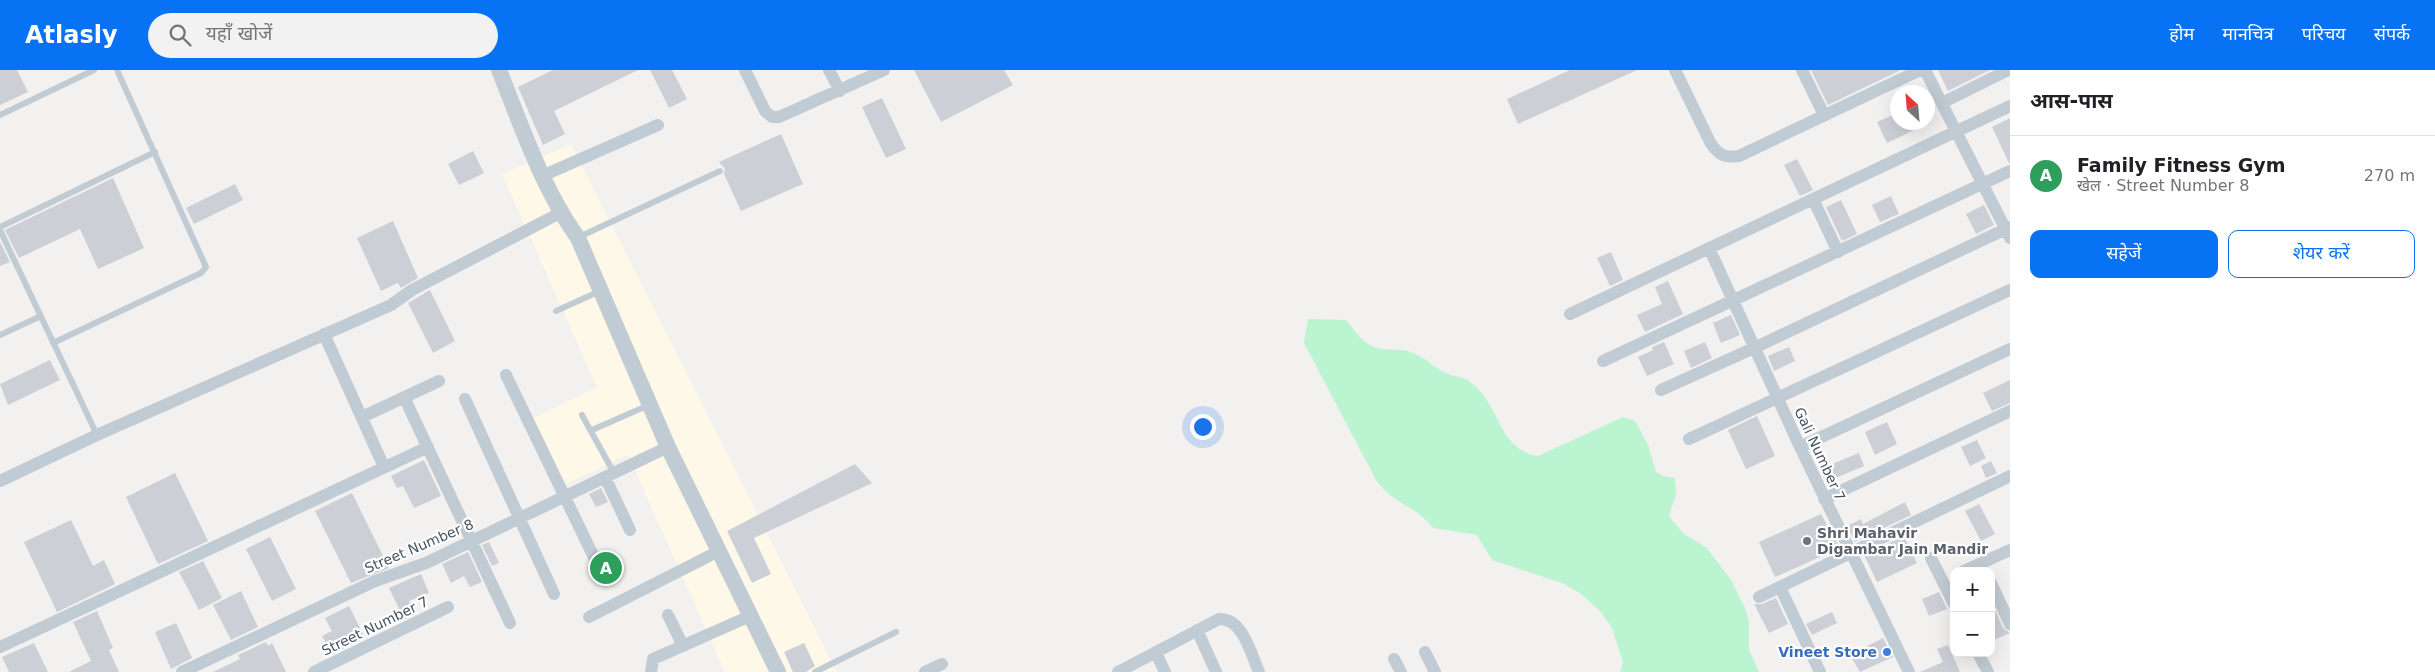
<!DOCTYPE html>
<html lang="hi">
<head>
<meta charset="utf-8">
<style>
	:root { --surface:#fff; --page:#f2f2f2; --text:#202124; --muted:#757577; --line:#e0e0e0; --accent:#0872f5 }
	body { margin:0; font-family:"DejaVu Sans","Noto Sans Devanagari",sans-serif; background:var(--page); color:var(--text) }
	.controls { position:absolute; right:15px; bottom:15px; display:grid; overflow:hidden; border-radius:10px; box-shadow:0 5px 20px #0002 }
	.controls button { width:45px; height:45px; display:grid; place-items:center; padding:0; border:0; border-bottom:1px solid var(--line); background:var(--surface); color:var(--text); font:25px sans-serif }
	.compass { position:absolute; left:1890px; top:15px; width:45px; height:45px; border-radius:50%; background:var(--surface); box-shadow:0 5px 20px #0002; rotate:334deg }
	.you { position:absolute; left:1202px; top:356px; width:18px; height:18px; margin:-12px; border:4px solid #fff; border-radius:50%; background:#1a73e8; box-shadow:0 0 0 8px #1a73e833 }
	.badge { display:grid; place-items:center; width:32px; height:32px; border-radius:50%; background:var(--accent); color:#fff; font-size:16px; font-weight:700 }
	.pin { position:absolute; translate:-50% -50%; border:2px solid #fff; box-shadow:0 1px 5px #0006 }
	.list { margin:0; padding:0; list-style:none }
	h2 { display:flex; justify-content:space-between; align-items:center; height:65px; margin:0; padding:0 20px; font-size:21px }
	h2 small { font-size:16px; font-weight:400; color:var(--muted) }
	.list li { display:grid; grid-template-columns:32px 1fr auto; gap:15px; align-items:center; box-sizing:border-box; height:80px; padding:0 20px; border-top:1px solid var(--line) }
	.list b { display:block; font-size:19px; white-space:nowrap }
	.list p { margin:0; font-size:16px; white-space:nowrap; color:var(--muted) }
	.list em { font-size:16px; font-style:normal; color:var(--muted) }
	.actions { display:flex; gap:10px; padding:15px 20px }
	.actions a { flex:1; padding:11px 0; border:1px solid var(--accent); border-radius:10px; text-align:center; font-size:18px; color:var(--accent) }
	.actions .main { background:var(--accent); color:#fff }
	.icon { flex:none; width:28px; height:28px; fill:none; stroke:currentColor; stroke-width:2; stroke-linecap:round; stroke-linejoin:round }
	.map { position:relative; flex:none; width:2010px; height:602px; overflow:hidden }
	header { display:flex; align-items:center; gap:30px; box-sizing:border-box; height:70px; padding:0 25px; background:var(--accent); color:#fff }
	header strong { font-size:24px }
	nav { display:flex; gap:28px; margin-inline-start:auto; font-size:18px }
	.search { width:350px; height:45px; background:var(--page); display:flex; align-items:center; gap:12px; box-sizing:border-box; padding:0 18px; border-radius:28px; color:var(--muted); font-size:19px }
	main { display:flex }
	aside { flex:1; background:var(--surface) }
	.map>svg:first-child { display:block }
	.commercial { fill:#fef8e9 }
	.green { fill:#bbf4d0 }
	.building { fill:#cccfd6 }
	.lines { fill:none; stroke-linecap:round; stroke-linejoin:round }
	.service { stroke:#c0cbd3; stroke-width:6 }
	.minor { stroke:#c0cbd3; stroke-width:12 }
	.tertiary { stroke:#c0cbd3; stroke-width:16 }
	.worship-dot { fill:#6b7280; stroke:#fff; stroke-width:2 }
	.shop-dot { fill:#3f7fe0; stroke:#fff; stroke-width:2 }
	.labels { text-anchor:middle; stroke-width:4.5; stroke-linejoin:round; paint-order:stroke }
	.street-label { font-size:14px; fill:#465460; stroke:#fff }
	.worship-label { font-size:14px; font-weight:bold; fill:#5b616d; stroke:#fff; text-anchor:start }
	.shop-label { font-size:14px; font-weight:bold; fill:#366cbe; stroke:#fff; text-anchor:end }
</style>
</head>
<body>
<header>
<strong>Atlasly</strong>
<div class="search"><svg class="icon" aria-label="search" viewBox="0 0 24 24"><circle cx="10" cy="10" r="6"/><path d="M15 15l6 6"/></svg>यहाँ खोजें</div>
<nav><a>होम</a><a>मानचित्र</a><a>परिचय</a><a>संपर्क</a></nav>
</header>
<main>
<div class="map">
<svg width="2010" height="602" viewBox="0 0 2010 602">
	<rect width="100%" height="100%" fill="#f3f0f0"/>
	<path class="commercial" d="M571,74L837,602H725L628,385L562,416L531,349L597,317L502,104Z"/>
	<path class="green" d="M1308,249L1346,250C1353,258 1361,271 1370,275C1382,282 1394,278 1407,281C1424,285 1435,300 1451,305C1463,309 1463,306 1474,315C1501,338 1498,379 1538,386L1623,347L1635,351L1648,375L1656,402L1663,406L1675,408L1676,424L1669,446L1684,464L1707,478L1731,510L1745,538L1749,551V580L1759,602H1620L1623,592L1612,558L1601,542L1581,524L1562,513L1492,490L1477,465L1433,458C1417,436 1393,434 1376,410L1304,273Z"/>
	<path class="building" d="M0,0H17L28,22L0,35Z
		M553,0H638L554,41L565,64L543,75L518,17Z
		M650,0H672L687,29L669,38Z
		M914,0H1004L1013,15L941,52Z
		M1570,0H1637L1518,54L1507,29Z
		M1811,0H1901L1828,35Z
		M1938,0H1990L1948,21Z
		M882,28L906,79L886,88L862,37Z
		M1898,43V52H1931L1887,73L1877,52Z
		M2010,48V93H2009L1992,57Z
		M781,64L803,114L741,141L724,104L725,99L719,92Z
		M473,81L484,103L459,115L448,94Z
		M1797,89L1813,120L1800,126L1784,95Z
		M113,108L144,178L98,199L80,159L19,188L5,160Z
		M235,114L243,130L194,154L186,138Z
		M1891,126L1899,144L1880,152L1872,135Z
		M1841,130L1857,164L1842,171L1826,137Z
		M1984,135L1994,155L1976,164L1966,144Z
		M393,151L418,208L401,218L398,213L381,221L357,168Z
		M0,172L10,192L0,196Z
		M1611,182L1623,210L1610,216L1597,188Z
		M1668,211L1683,244L1645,262L1637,245L1662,234L1655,217Z
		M430,220L455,271L433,283L408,233Z
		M1731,245L1740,265L1721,273L1713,253Z
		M1664,272L1674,294L1647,306L1638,287L1653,280L1652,277Z
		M1705,272L1712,288L1691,298L1684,281Z
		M1789,277L1795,291L1774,301L1768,286Z
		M50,290L60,310L8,335L0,314Z
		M2010,310V333L1992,341L1983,323Z
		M1757,346L1775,386L1746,399L1728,360Z
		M1887,352L1897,374L1875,385L1865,362Z
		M1977,370L1986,388L1970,396L1961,377Z
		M1859,383L1864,396L1826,412L1820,399Z
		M424,390L441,426L414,438L403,416L397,418L391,406Z
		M1991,391L1997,403L1986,408L1981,396Z
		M855,394L872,413L754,468L771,504L752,513L727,461Z
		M175,403L208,471L158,494L126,427Z
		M601,418L608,432L596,437L589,424Z
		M352,423L389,498L351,513L315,441Z
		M1905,432L1911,445L1855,472L1847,456L1861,449L1863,454Z
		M1979,434L1995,464L1981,471L1965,441Z
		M1821,444L1840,478L1775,507L1759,472Z
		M71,450L93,496L104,490L115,514L57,542L24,472Z
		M1904,466L1917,493L1877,512L1864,485Z
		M270,467L296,519L272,531L246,479Z
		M489,472L499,493L492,496L482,475Z
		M468,482L482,512L470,517L464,506L451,513L442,494Z
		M203,491L222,528L199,540L179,502Z
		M421,504L429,523L409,531L415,544L404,549L389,518Z
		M241,521L258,557L231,570L213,535Z
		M1939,522L1947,539L1929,546L1922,529Z
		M1776,528L1788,554L1769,563L1754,534H1762Z
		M349,536L365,568L332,584L322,566L332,561L325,548Z
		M1995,540L2003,558L2010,563L1991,571V542Z
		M97,541L113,578L109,580L119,602H69L91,591L73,552Z
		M1832,542L1837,553L1812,565L1806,554Z
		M176,553L192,588L171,599L155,562Z
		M1883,568L1893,587L1860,602L1850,585Z
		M266,572L268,576L272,573L286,602H213L240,589L238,585Z
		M34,573L48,602H9L2,587Z
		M804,573L815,596L806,602H793L784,582Z
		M1948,575L1960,602H1920L1943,592L1937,579Z"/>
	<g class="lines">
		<path class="service" d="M0,45L94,0
			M0,157L155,82
			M0,160L97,365
			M579,167L720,101
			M556,241L600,221
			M0,265L41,246
			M53,273L201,203L206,197L117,0
			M582,345L614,403
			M592,360L649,335
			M815,602L896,562"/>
		<path class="minor" d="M745,0L765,41L772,47H779L884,0
			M829,0L840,21
			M1675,0L1711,74C1720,86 1725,88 1739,86L1920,0
			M1802,0L1824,45
			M1925,0L2010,168
			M1942,33L2008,0
			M542,106L658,55
			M1813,129L1838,182
			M1709,178L1800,377L1909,602
			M1570,244L2010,36
			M324,264L384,397
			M1603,291L2010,101
			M506,305L602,504
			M1661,320L1754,278L2010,157
			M404,327L510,553
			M465,329L554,524
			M362,347L439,311
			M1689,369L2010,220
			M1800,377L2010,279
			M605,407L630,460
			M0,411L97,365L391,235L412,220L560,143
			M1824,429L2010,341
			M1931,488L1954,534
			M1964,501L2010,480
			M1991,513L2010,554
			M1780,517L1820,602
			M1759,527L2010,406
			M668,545L683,576
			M589,547L719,481
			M1197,560L1216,602
			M0,577L428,377
			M1425,582L1435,602
			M1156,583L1165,602
			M1978,583L1988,602
			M1394,589L1401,602
			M182,602L375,511L426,493L668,377
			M314,602L448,537
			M651,602L653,589L750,546
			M925,602L942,594
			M1118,602L1219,549C1243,548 1251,584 1259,602"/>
		<path class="tertiary" d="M499,0C522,57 542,118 578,168L668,377L778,602"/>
	</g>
	<circle class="worship-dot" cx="1807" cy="471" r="5"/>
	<circle class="shop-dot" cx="1887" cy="582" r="5"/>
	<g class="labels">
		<g class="street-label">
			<text transform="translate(1820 384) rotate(65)" y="5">Gali Number 7</text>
			<text transform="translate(419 476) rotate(-23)" y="5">Street Number 8</text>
			<text transform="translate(375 556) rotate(-26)" y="5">Street Number 7</text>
		</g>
		<g class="worship-label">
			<text x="1817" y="468">Shri Mahavir<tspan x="1817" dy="16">Digambar Jain Mandir</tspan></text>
		</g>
		<g class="shop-label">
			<text x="1877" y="587">Vineet Store</text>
		</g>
	</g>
</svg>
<div class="controls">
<button>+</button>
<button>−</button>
</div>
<svg class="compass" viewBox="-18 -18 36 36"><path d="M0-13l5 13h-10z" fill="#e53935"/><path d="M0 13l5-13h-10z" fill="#757577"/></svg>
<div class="you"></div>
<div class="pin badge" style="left:606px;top:498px;background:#2e9e5b">A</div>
</div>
<aside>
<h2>आस-पास<small></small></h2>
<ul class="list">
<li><span class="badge" style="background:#2e9e5b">A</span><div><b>Family Fitness Gym</b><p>खेल · Street Number 8</p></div><em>270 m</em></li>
</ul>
<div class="actions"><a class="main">सहेजें</a><a>शेयर करें</a></div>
</aside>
</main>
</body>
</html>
